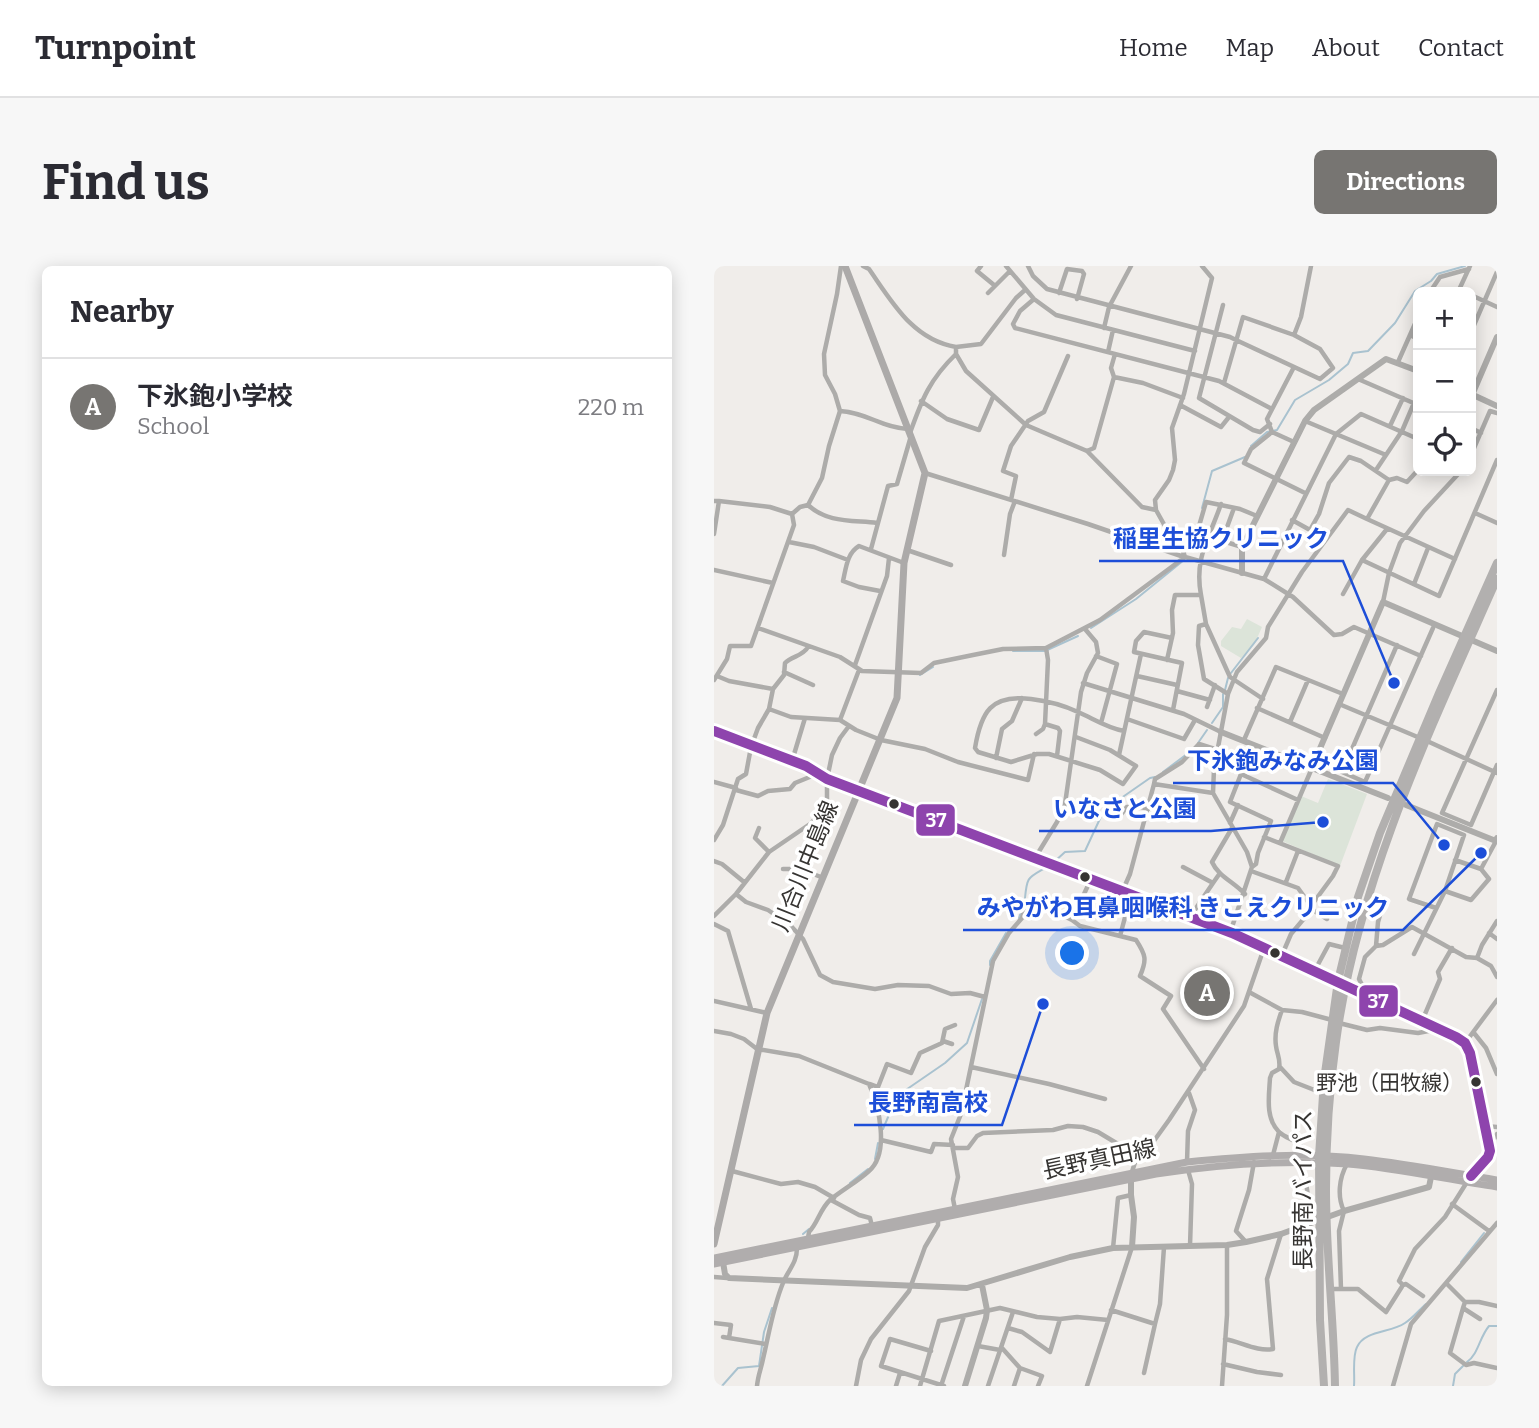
<!DOCTYPE html>
<html lang="en">
<head>
<meta charset="utf-8">
<style>
	:root { --surface:#fff; --page:#f7f7f7; --text:#2b2b33; --muted:#7c7c81; --line:#e1e1e2; --accent:#777572 }
	body { margin:0; font-family:Bitter,"Noto Sans JP",serif; background:var(--page); color:var(--text) }
	.controls { position:absolute; right:21px; top:21px; display:grid; overflow:hidden; border-radius:10px; box-shadow:0 4px 18px #0003 }
	.controls button { width:63px; height:63px; display:grid; place-items:center; padding:0; border:0; border-bottom:2px solid var(--line); background:var(--surface); color:var(--text); font:35px sans-serif }
	.you { position:absolute; left:359px; top:688px; width:24px; height:24px; margin:-18px; border:5px solid #fff; border-radius:50%; background:#1a73e8; box-shadow:0 0 0 10px #1a73e833 }
	.badge { display:grid; place-items:center; width:46px; height:46px; border-radius:50%; background:var(--accent); color:#fff; font-size:23px; font-weight:700 }
	.pin { position:absolute; translate:-50% -50%; border:4px solid #fff; box-shadow:0 2px 7px #0006 }
	.list { margin:0; padding:0; list-style:none }
	h2 { display:flex; justify-content:space-between; align-items:center; height:91px; margin:0; padding:0 28px; font-size:30px }
	h2 small { font-size:23px; font-weight:400; color:var(--muted) }
	.list li { display:grid; grid-template-columns:46px 1fr auto; gap:21px; align-items:center; box-sizing:border-box; height:98px; padding:0 28px; border-top:2px solid var(--line) }
	.list b { display:block; font-size:26px; white-space:nowrap }
	.list p { margin:0; font-size:23px; white-space:nowrap; color:var(--muted) }
	.list em { font-size:23px; font-style:normal; color:var(--muted) }
	.icon { flex:none; width:38px; height:38px; fill:none; stroke:currentColor; stroke-width:2; stroke-linecap:round; stroke-linejoin:round }
	.map { position:relative; flex:none; width:783px; height:1120px; overflow:hidden; border-radius:10px }
	header { display:flex; align-items:center; gap:42px; box-sizing:border-box; height:98px; padding:0 35px; background:var(--surface); border-bottom:2px solid var(--line) }
	header strong { font-size:33px }
	nav { display:flex; gap:38px; margin-inline-start:auto; font-size:24px }
	.intro { display:flex; align-items:center; justify-content:space-between; box-sizing:border-box; height:168px; padding:0 42px }
	h1 { margin:0; font-size:49px }
	.button { padding:18px 32px; border-radius:10px; background:var(--accent); color:#fff; font-size:24px; font-weight:700 }
	main { display:flex; gap:42px; padding:0 42px }
	aside { flex:1; background:var(--surface); border-radius:10px; box-shadow:0 4px 18px #0003 }
	.map>svg:first-child { display:block }
	.green { fill:#dce4d9 }
	.lines { fill:none; stroke-linecap:round; stroke-linejoin:round }
	.stream { stroke:#a9c2cf; stroke-width:2 }
	.minor { stroke:#adacaa; stroke-width:4.5 }
	.tertiary { stroke:#adacaa; stroke-width:6 }
	.secondary { stroke:#acaaa9; stroke-width:7 }
	.primary { stroke:#b0adad; stroke-width:7 }
	.trunk { stroke:#b2b0af; stroke-width:8 }
	.bus-1-casing { stroke:#fff; stroke-width:16 }
	.bus-1 { stroke:#8e44ad; stroke-width:10 }
	.bus-dot { fill:#363432; stroke:#fff; stroke-width:2.5 }
	.labels { text-anchor:middle; stroke-width:7; stroke-linejoin:round; paint-order:stroke }
	.bus-label { font-size:21px; fill:#363432; stroke:#fff; text-anchor:end }
	.street-label { font-size:23px; fill:#363432; stroke:#fff }
	.leader { fill:none; stroke:#1d4ed8; stroke-width:2.5 }
	.callout-dot { fill:#1d4ed8; stroke:#fff; stroke-width:2.5 }
	.callout-label { font-size:24px; text-anchor:middle; font-weight:bold; fill:#1d4ed8; stroke:#fff; stroke-width:7; stroke-linejoin:round; paint-order:stroke }
	.line-badge { stroke:#fff; stroke-width:2.5 }
	.badge-label { font-size:19px; text-anchor:middle; font-weight:bold; fill:#fff }
</style>
</head>
<body>
<header>
<strong>Turnpoint</strong>
<nav><a>Home</a><a>Map</a><a>About</a><a>Contact</a></nav>
</header>
<div class="intro"><h1>Find us</h1><a class="button">Directions</a></div>
<main>
<aside>
<h2>Nearby<small></small></h2>
<ul class="list">
<li><span class="badge">A</span><div><b>下氷鉋小学校</b><p>School</p></div><em>220 m</em></li>
</ul>
</aside>
<div class="map">
<svg width="783" height="1120" viewBox="0 0 783 1120">
	<rect width="100%" height="100%" fill="#f0edea"/>
	<path class="green" d="M533,353L548,361L540,379L527,392L507,380V375L518,361L527,363Z
		M614,513L653,528L626,600L568,575L587,530L604,537Z"/>
	<g class="lines">
		<path class="stream" d="M537,180L553,166L563,164L581,134L615,114L634,98L639,87L654,85L681,57L701,25L717,15L723,8L751,0
			M488,242L498,205L531,191
			M472,285L481,268
			M377,362L422,333L470,294
			M299,385H331L364,370
			M517,407L544,372
			M206,409L219,401
			M511,424L514,412
			M498,457L509,441V428
			M484,477L493,464
			M449,506L473,488
			M340,596L351,586L371,585L390,544L436,512L441,511
			M311,632C313,610 314,612 333,601
			M305,652L309,640
			M276,699V695L292,667
			M169,863L183,830L231,797L253,777L268,733
			M161,893L164,877
			M136,917L154,903
			M89,968L95,963
			M747,996L770,967
			M753,1096C765,1087 765,1072 775,1060H783
			M8,1120L24,1102L45,1100L50,1066L58,1042
			M640,1120C641,1109 638,1091 643,1081C651,1064 677,1067 691,1057C699,1052 705,1044 712,1038
			M739,1120L741,1108L749,1100"/>
		<path class="minor" d="M149,0L155,3C178,36 199,74 242,81
			M267,0L263,5L280,19
			M292,0L320,33L342,49L481,85
			M314,0L319,10L333,23L516,71L522,74L606,113L619,102L606,83L580,69L529,51L510,117
			M311,24L302,32L267,78L242,81V88L252,105L312,159L373,185L428,241L442,244L461,278L468,282L471,291L550,313L579,331L620,369L628,368L640,361L707,390
			M716,26L726,11L755,3
			M744,26L756,0
			M274,27L296,5
			M345,27L353,3L368,5L370,8L363,33
			M757,29L783,41
			M320,33L306,45L299,58L301,62L505,115L558,143
			M509,39L485,132L539,164L546,166L556,158
			M390,62L395,41L417,0
			M757,66L783,6
			M580,69L587,51L597,0
			M696,69L704,73
			M394,86L399,64
			M684,96L704,51
			M400,111L429,117L469,132
			M644,113L704,139
			M207,135L233,153L265,164L279,131
			M466,139L507,161L515,151
			M126,145C151,146 169,162 194,163
			M591,155L672,189
			M676,160L689,132
			M757,162L767,167
			M558,166L537,183L530,197L591,227
			M558,166L553,153L580,101
			M558,166L580,176
			M196,167C208,133 216,113 242,88
			M373,185L380,182L400,111L397,102L401,88
			M757,189L776,145L783,147
			M662,204L688,165L700,137
			M211,207L374,258L470,291
			M675,214L653,253L741,293
			M297,234L302,210L289,205L297,180L314,155L330,146L354,90
			M0,235H5L0,268
			M94,239C113,257 139,254 163,257
			M442,244L441,234L455,214L459,204L461,194L458,162L470,128L498,12L488,0
			M761,247L783,257
			M78,248L86,241L94,239L108,212L115,180L126,145L121,128L111,109L110,88L123,28L127,0
			M578,254L596,264L605,248L615,217L635,191L647,195L675,214L683,212L693,216L704,204
			M508,275L520,242
			M75,276L100,281L134,294
			M528,281L483,267L492,236L526,243L543,250
			M157,283L174,220L183,218L197,170
			M193,284L237,299
			M290,289L296,248L301,235
			M648,294L673,263
			M0,304L59,317
			M550,313L622,168L647,148L704,173
			M700,318L714,282
			M166,325L145,321L129,315C132,302 133,287 145,280L190,297
			M629,328L648,294L725,330L783,194
			M487,329L492,358L516,411L549,433
			M669,336L675,307L686,277L710,245L747,205
			M492,358L485,360L484,379L490,413L514,428
			M44,362L126,391L148,405L207,407L220,397L259,389L289,383L332,382L386,354L471,291
			M458,372L430,366L422,375L420,386L468,397L459,444
			M683,379L628,506L651,516L719,362
			M382,390L403,398L387,457
			M453,394L459,367L458,344L461,329H487C480,292 495,273 507,238
			M141,399L173,310L175,292
			M70,406L99,419
			M3,410L15,415L59,423L70,409L71,397C78,390 89,390 94,381
			M423,410L463,419
			M0,414L13,393L16,380H37L80,259L78,248L56,241L5,235
			M369,417L470,448L507,466
			M783,424L728,547L757,559L783,499
			M463,425L496,434
			M625,438L706,472
			M493,441L501,419
			M543,442L611,472
			M55,443L77,451L126,454L145,404
			M413,453L470,473L481,454
			M126,454L142,464L167,474L211,483L244,496L314,514L320,488
			M576,456L594,414
			M331,458L344,462L346,465L343,490
			M0,465L92,500L113,513L143,524
			M322,468L329,463L331,458L334,394L332,382
			M362,471L396,484L422,500L409,518L386,504L335,488H323L297,496L264,486L261,482C267,446 277,428 317,433C334,435 349,439 364,446C380,453 393,462 410,465
			M530,474L562,401L629,428
			M713,475L783,507
			M405,489L427,388
			M282,492L288,463L298,455L308,432
			M78,495L91,452
			M0,516L22,522
			M440,518L441,513L468,496L485,478L504,484
			M22,524L44,530L54,525L76,523L81,517L103,508
			M404,552L413,541L424,540L434,543
			M516,557L524,539
			M45,562L41,572L55,586
			M518,562L498,596C504,610 520,616 531,628
			M550,571L624,600L619,610L597,640L599,644L613,653
			M0,574L9,559L24,513L32,508L37,481L44,462L55,443L59,423
			M566,577L598,502
			M321,592L343,556L351,538L367,426L373,407L384,387L382,376L371,363
			M0,595L8,598L30,616
			M469,601L499,617L506,607
			M538,601L542,598L544,587L557,555L516,536L527,508L584,534
			M69,603H86L107,611
			M767,603L782,575
			M537,605L584,622L597,640L593,649L577,668L568,689
			M572,616L584,585
			M731,625L757,634L775,613L767,603L741,594
			M408,626L416,608L440,518L499,527
			M22,628L32,636L54,644L76,659L89,673L106,709L119,716L161,723L184,719L215,720L237,728L256,727L271,731
			M417,629L406,670L422,674C432,689 433,694 426,710L457,730L449,743L490,803
			M0,650L22,628L55,586L96,558L108,546L113,533V513L118,489L126,472L135,460
			M476,651L499,617
			M358,654L366,660L406,670
			M0,658L14,665L37,743
			M516,667L538,601L533,586L499,527L500,503L514,428L523,406L552,372L554,361L588,306L634,244L653,253
			M775,667L783,673
			M662,680L664,656L669,639
			M700,688L731,625L750,569L723,558L695,633L722,642
			M763,692L768,679L783,655
			M601,704L615,678L631,682
			M535,726L568,744L588,746L618,754
			M648,726V719L645,713L651,691L662,680L669,679L698,661L752,691L763,692L777,700L783,711
			M0,735L53,747
			M568,744C564,755 560,767 562,780C563,789 567,793 565,803L558,807L556,812C555,830 551,852 565,866C574,874 585,874 591,885
			M708,755L726,713L724,706L738,682
			M625,757L653,764L666,762L704,767L725,763
			M0,765L17,768L30,773L43,783L85,790L155,818C165,840 176,887 155,905C143,916 128,924 116,934C106,943 104,957 95,966L94,972
			M760,767L772,782L783,808
			M229,775L238,778
			M751,777L783,734
			M257,801L335,818L391,833
			M566,801L580,816L608,827
			M156,818L164,821L173,798L197,807L206,787L228,777L231,763L241,759
			M771,860L783,861
			M167,874L217,886L220,878L239,879
			M776,880L783,868
			M240,882H254L263,870L269,867L339,864L354,860L369,861L384,866L424,890
			M559,889L565,866
			M473,896L474,865L481,844L475,827
			M587,897C591,910 599,942 590,953L591,960
			M474,904L478,918L476,980
			M18,905L67,918L84,916L101,921L120,932
			M418,906L422,893L437,879L455,854L530,740L550,682
			M117,934L145,949L156,952L158,960
			M738,938L775,965
			M241,943L239,933L244,911L237,873L247,848L279,695L295,667L308,652L312,637L338,644L358,654L377,613
			M532,976L522,965L535,924L540,896
			M399,982L404,932L417,929
			M0,1011L13,1012
			M733,1018L751,1036
			M689,1019L692,1018L709,1030
			M617,1023H644L672,1046L689,1019L685,1015L701,983L731,951L753,916
			M627,1023L625,965L630,945C623,931 625,912 633,898
			M749,1042L736,1087L752,1099L760,1097L783,1102
			M397,1044L441,1058L446,1038L450,981
			M346,1053L363,1051L394,1054
			M766,1053L749,1042L751,1036H765L783,1040
			M0,1057L17,1059L15,1072
			M9,1071L51,1078
			M511,1073C527,1076 544,1086 559,1083L553,1013L567,968
			M264,1080L286,1084
			M288,1082L306,1102L328,1110L324,1120
			M217,1085L176,1073L167,1100L230,1120
			M509,1098L543,1106L567,1109
			M430,1107L441,1058
			M43,1120C44,1109 47,1103 49,1093C55,1068 59,1041 69,1017C74,1004 83,997 83,982
			M142,1120L147,1094L157,1073L195,1025L211,981L224,959V953
			M182,1120L186,1107
			M206,1120L225,1055L286,1042L323,1051L346,1053L336,1086L308,1066L294,1062
			M227,1120L250,1050
			M274,1120L299,1046
			M300,1120L306,1102
			M373,1120L418,981
			M508,1120L513,1049V979
			M679,1120L697,1058L783,957"/>
		<path class="tertiary" d="M757,128L783,140
			M758,129L783,71
			M528,307V281L591,155L600,144L672,93L704,105
			M507,466L674,532
			M598,501L669,336L783,385
			M143,524L518,667L632,719L748,775L756,787L776,885L774,891L757,910
			M692,539L782,575L783,572
			M417,911V929L420,951L418,981
			M9,996L11,1008L15,1012L253,1022L356,991L399,982L513,979L532,976L567,968L630,945L715,921L717,911
			M251,1120L272,1052L273,1044L268,1019"/>
		<path class="secondary" d="M0,978L53,747L183,432L190,297L211,207L131,0"/>
		<path class="primary" d="M0,992L473,896C532,890 591,886 650,893C695,898 739,907 783,914
			M0,998L442,908C506,898 569,894 634,898C684,902 734,914 783,921"/>
		<path class="trunk" d="M610,1120L606,1054L605,890L610,814L624,715L644,631L666,567L725,427L783,297
			M621,1120C620,1055 612,990 612,924C612,875 615,825 622,776C644,613 717,462 783,313"/>
		<defs>
			<path id="bus-1" d="M0,465L92,500L113,513L518,667L742,771L751,777L756,787L776,885L774,891L757,910"/>
		</defs>
		<use href="#bus-1" class="bus-1-casing"/>
		<use href="#bus-1" class="bus-1"/>
	</g>
	<g class="bus-dot">
		<circle cx="180" cy="538" r="6"/>
		<circle cx="371" cy="611" r="6"/>
		<circle cx="561" cy="687" r="6"/>
		<circle cx="762" cy="816" r="6"/>
	</g>
	<g class="labels">
		<g class="bus-label">
			<text x="749" y="824">野池（田牧線）</text>
		</g>
		<g class="street-label">
			<text transform="translate(91 600) rotate(-68)" y="8">川合川中島線</text>
			<text transform="translate(385 893) rotate(-12)" y="8">長野真田線</text>
			<text transform="translate(589 924) rotate(-90)" y="8">長野南バイパス</text>
		</g>
	</g>
	<path class="leader" d="M680 417L629 295H385M730 579L679 517H459M609 556L497 565H325M767 587L689 664H249M329 738L288 859H140"/>
	<g class="callout-dot">
		<circle cx="680" cy="417" r="7"/>
		<circle cx="730" cy="579" r="7"/>
		<circle cx="609" cy="556" r="7"/>
		<circle cx="767" cy="587" r="7"/>
		<circle cx="329" cy="738" r="7"/>
	</g>
	<g class="callout-label">
		<text x="507" y="281">稲里生協クリニック</text>
		<text x="569" y="503">下氷鉋みなみ公園</text>
		<text x="411" y="551">いなさと公園</text>
		<text x="469" y="650">みやがわ耳鼻咽喉科 きこえクリニック</text>
		<text x="214" y="845">長野南高校</text>
	</g>
	<g class="line-badge">
		<rect x="201" y="537" width="41" height="34" rx="7" fill="#8e44ad"/>
		<rect x="644" y="718" width="41" height="34" rx="7" fill="#8e44ad"/>
	</g>
	<g class="badge-label">
		<text x="222" y="561">37</text>
		<text x="664" y="742">37</text>
	</g>
</svg>
<div class="controls">
<button>+</button>
<button>−</button>
<button><svg class="icon" aria-label="locate" viewBox="0 0 24 24"><circle cx="12" cy="12" r="6"/><path d="M12 2v4M12 18v4M2 12h4M18 12h4"/></svg></button>
</div>
<div class="you"></div>
<div class="pin badge" style="left:493px;top:727px">A</div>
</div>
</main>
</body>
</html>
